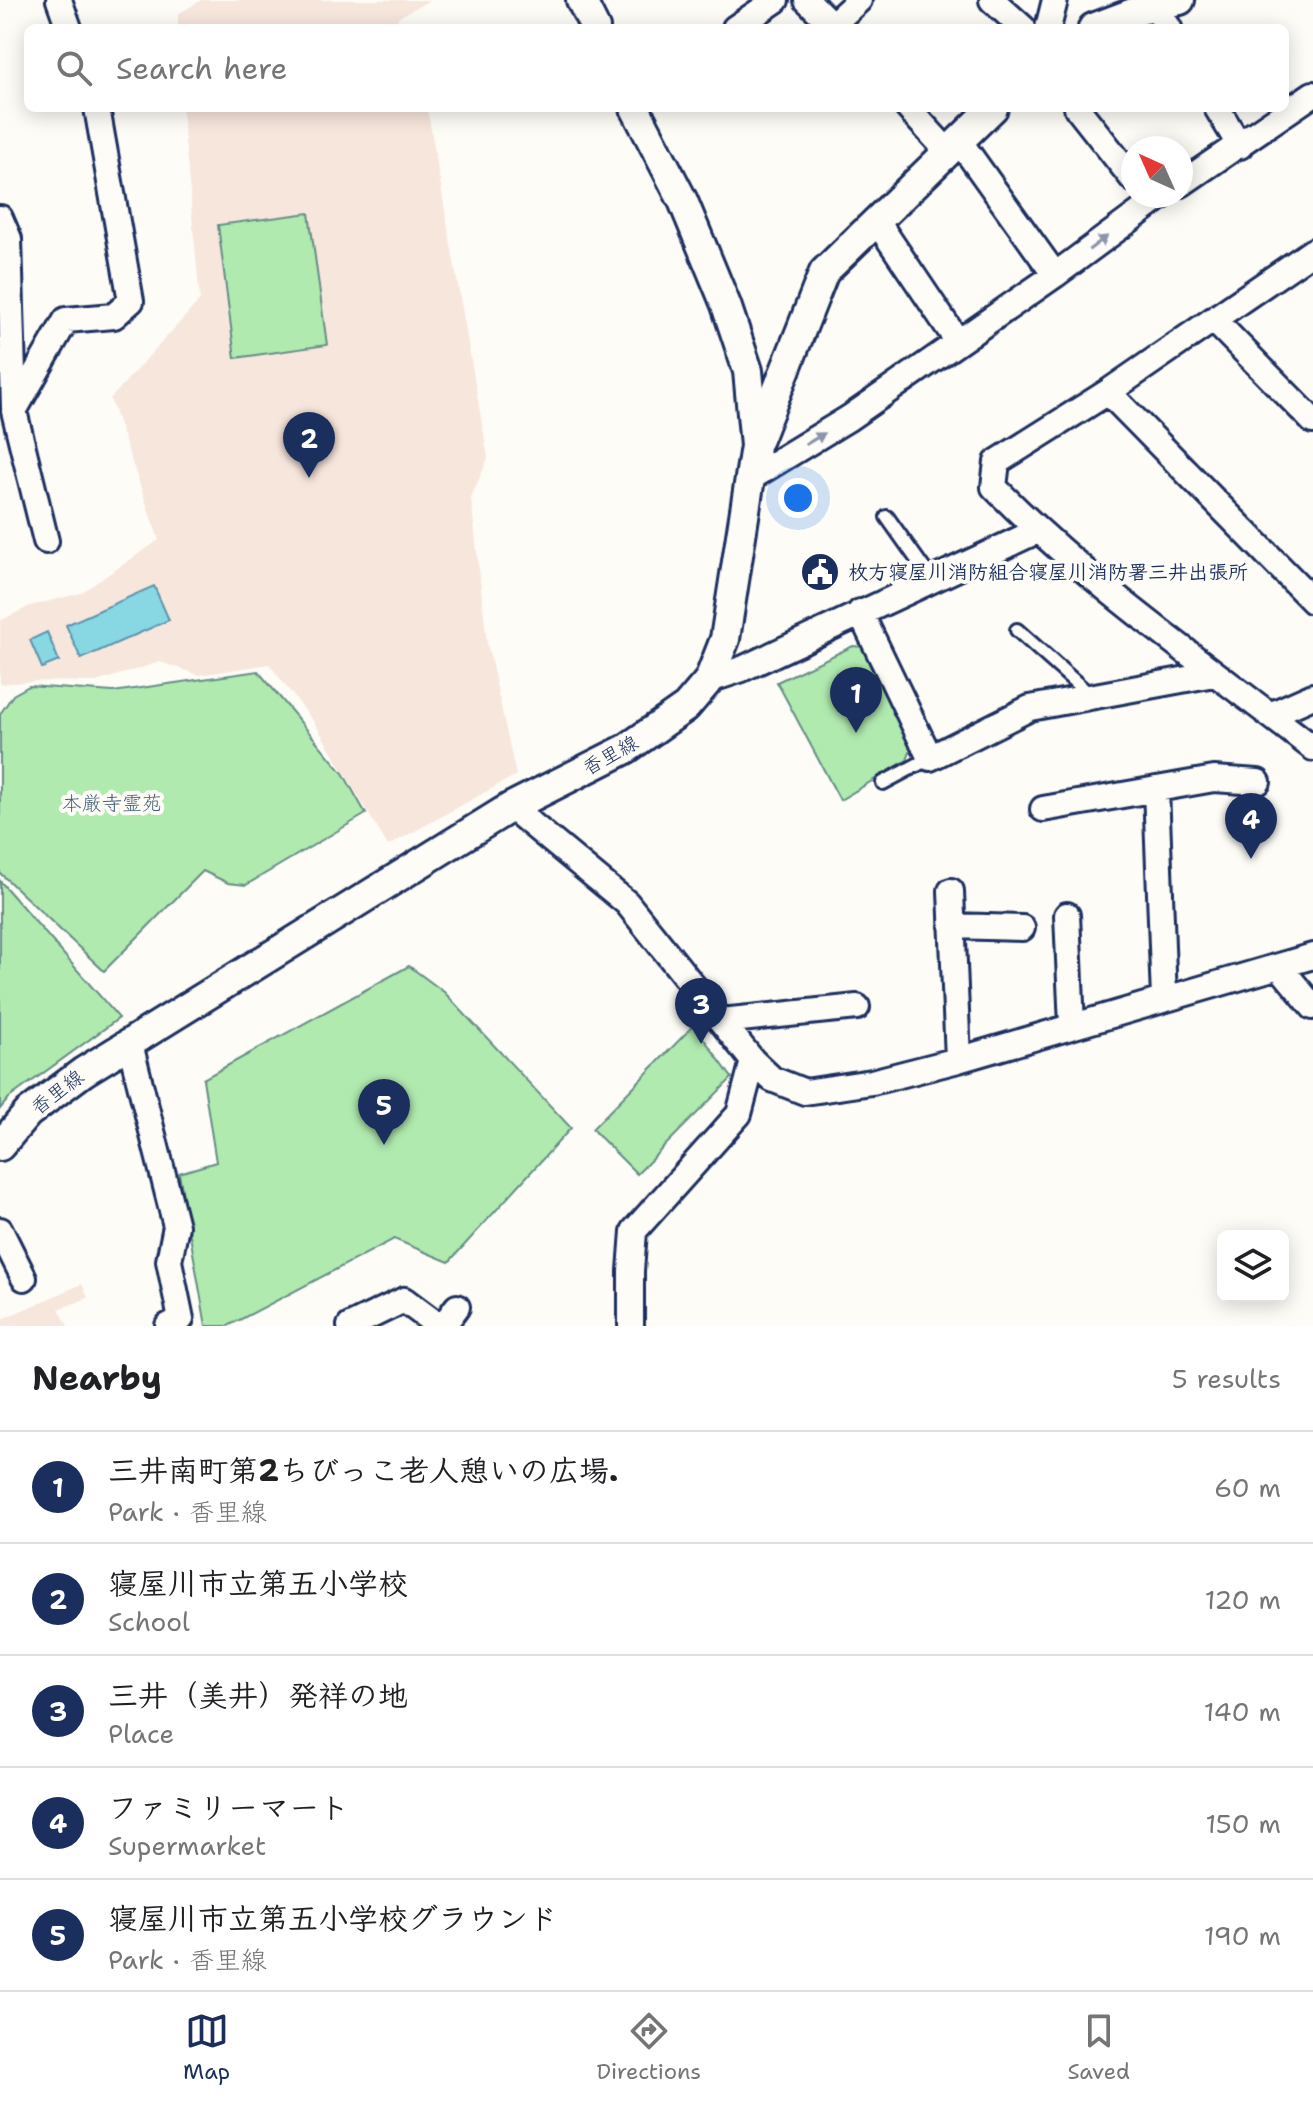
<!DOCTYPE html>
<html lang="en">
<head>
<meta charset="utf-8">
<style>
	:root { --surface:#fff; --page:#f2f2f2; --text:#202124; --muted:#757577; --line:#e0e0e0; --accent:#1b2f5e }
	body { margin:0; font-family:"Shantell Sans","Klee One",sans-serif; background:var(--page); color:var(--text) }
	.controls { position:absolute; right:24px; bottom:24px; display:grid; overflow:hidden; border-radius:12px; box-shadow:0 4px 20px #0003 }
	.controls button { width:72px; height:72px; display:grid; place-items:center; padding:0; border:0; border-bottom:2px solid var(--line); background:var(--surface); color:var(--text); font:40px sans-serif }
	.compass { position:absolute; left:1121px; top:136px; width:72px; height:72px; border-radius:50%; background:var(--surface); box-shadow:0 4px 20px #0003; rotate:315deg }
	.you { position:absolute; left:798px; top:498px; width:28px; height:28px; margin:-20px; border:6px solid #fff; border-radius:50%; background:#1a73e8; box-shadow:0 0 0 12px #1a73e833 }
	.badge { display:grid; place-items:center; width:52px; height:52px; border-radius:50%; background:var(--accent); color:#fff; font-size:26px; font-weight:700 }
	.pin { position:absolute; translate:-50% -66px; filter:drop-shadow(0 2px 4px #0008) }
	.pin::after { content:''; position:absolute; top:42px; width:28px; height:24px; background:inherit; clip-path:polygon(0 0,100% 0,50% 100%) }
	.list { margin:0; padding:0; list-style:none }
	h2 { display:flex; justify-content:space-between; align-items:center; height:104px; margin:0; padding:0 32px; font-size:34px }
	h2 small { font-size:26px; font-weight:400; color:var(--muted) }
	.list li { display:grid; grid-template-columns:52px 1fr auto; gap:24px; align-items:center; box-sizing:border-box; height:112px; padding:0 32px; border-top:2px solid var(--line) }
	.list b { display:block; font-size:30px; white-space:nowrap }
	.list p { margin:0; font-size:26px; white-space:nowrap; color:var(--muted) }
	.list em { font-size:26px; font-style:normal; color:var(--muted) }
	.icon { flex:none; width:44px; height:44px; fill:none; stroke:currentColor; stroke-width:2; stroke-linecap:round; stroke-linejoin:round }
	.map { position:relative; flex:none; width:1313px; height:1326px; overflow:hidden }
	.search { position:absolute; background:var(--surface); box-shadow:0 4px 20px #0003; left:24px; right:24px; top:24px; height:88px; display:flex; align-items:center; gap:20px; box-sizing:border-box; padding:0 28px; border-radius:12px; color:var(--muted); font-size:30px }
	.sheet { height:664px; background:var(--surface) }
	nav { display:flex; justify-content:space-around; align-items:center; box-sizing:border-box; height:112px; border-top:2px solid var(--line); background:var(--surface); font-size:22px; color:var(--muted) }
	nav a { display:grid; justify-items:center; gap:4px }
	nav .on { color:var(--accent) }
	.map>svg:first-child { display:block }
	.built { fill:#f7e6dc }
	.green { fill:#b0eaaf; stroke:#668c86; stroke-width:2 }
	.water { fill:#87d8e2; stroke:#5c94ad; stroke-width:2 }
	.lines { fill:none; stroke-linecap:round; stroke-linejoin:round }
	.service-casing { stroke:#1b2f5e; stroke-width:18 }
	.minor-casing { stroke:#1b2f5e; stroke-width:30 }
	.tertiary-casing { stroke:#1b2f5e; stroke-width:34 }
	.service { stroke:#fdfcf7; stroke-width:12 }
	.minor { stroke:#fdfcf7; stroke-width:24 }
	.tertiary { stroke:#fdfcf7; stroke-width:28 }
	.oneway { fill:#8c96aa }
	.labels { text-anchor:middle; stroke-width:8; stroke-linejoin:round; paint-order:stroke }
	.poi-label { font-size:20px; font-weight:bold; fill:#1b2f5e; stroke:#fdfcf7; text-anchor:start }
	.street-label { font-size:20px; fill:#1b2f5e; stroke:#fdfcf7 }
	.park-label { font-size:20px; fill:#405e72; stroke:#fdfcf7 }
</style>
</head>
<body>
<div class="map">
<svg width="1313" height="1326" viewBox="0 0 1313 1326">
	<rect width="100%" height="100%" fill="#fdfcf7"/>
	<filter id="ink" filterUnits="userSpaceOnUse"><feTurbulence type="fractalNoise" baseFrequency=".0125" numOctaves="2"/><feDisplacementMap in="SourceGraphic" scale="16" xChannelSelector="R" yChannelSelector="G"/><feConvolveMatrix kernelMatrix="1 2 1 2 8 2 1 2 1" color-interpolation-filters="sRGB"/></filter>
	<g filter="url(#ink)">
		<path class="built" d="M201,0H430L397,18L400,28H178V14Z
			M182,108H426L429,118L488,458L471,498L487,643L516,775L388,846L316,725L269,664L199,675L160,662L96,682L36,681L0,684V621L30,606L81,593L159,540L110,399L200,300Z
			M82,1284L88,1298L59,1309L68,1326H0V1320Z"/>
		<path class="green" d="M309,213L327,345L235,358L218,225Z
			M853,646L863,647L913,744L907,760L840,800L777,682Z
			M258,671L343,773L366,814L246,885L228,883L203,871L104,971L0,873V714L13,695L29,686L113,692Z
			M0,881L119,1018L9,1098L0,1109Z
			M409,966L444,992L571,1128L449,1262L394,1239L228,1326H206L179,1173L216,1162L203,1079Z
			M694,1025L732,1078L637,1174L592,1129Z"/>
		<path class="water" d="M154,586L169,620L81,659L66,625Z
			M47,632L59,661L42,668L30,640Z"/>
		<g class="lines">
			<defs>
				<path id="service" d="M887,517L931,579
					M1017,630L1091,696
					M883,783L930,758"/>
				<path id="minor" d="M59,0L69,28
					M807,0L835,28
					M992,0L1023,28
					M1155,0L1154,5L1169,28
					M832,25L859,0
					M735,28L776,0
					M1048,28L1055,0
					M908,108L949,153
					M1077,108L1133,179
					M1217,108L1240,146
					M960,142L1055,275
					M1181,184L1313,94
					M0,218L9,239L14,408
					M876,220L958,342
					M1313,251L1108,392L997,462L994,487C1090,585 1205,664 1313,748
					M1214,320L1313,421
					M1108,392L1313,601
					M749,479L849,418L1055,275L1162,196
					M46,541L14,411L66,320L114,316L131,301L97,108
					M860,612L930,758L1030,708L1214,674
					M709,680L742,669L1037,531
					M1270,715L1313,696
					M1156,789L1164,999
					M511,807L627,903L753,1061L772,1079L805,1092L872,1082L958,1060L1313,956
					M1043,809L1214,779L1258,782
					M951,891L958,1060
					M1067,915L1072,1026
					M952,926L1022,928
					M1279,966L1313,1007
					M721,1021L857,1007
					M130,1044L176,1226L169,1261L181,1319L168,1326
					M0,1230L24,1278
					M350,1326L404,1300L439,1326
					M443,1326L457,1307
					M631,1326V1271L634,1231L739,1114L753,1061"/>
				<path id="tertiary" d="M581,0L595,28
					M1093,28L1154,5L1180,0
					M758,439L824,272L993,108
					M0,1146L28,1113L83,1072L511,807L626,749L686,707L709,680L725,639L755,446L748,371L726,305L683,201L635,108"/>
			</defs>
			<use href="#service" class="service-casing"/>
			<use href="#minor" class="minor-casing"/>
			<use href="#tertiary" class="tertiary-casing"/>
			<use href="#service" class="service"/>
			<use href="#minor" class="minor"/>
			<use href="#tertiary" class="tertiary"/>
		</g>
		<defs><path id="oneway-solid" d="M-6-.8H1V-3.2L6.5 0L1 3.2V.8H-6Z" transform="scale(2)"/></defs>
		<g class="oneway">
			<use href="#oneway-solid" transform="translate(1098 243) rotate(-37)"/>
			<use href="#oneway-solid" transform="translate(815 439) rotate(-31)"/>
		</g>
	</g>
	<defs>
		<symbol id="civic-disc" viewBox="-11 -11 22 22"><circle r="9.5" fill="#1b2f5e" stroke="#fdfcf7"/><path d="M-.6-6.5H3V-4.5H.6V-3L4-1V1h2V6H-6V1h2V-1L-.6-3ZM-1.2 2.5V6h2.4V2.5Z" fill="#fff"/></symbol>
	</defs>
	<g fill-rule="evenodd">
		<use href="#civic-disc" x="798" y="550" width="44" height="44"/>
	</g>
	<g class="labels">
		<g class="poi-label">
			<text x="848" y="579">枚方寝屋川消防組合寝屋川消防署三井出張所</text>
		</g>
		<g class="street-label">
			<text transform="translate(610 755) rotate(-29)" y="7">香里線</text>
			<text transform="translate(57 1092) rotate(-37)" y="7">香里線</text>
		</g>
		<g class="park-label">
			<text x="112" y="810">本厳寺霊苑</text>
		</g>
	</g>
</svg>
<div class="controls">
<button><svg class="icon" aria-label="layers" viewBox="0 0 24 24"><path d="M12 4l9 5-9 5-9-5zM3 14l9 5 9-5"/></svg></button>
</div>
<svg class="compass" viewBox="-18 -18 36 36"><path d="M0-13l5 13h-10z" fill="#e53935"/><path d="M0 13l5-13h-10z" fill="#757577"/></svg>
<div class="you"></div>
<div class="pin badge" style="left:856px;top:733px">1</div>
<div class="pin badge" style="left:309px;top:478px">2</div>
<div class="pin badge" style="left:701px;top:1044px">3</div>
<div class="pin badge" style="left:1251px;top:859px">4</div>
<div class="pin badge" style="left:384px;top:1145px">5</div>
<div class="search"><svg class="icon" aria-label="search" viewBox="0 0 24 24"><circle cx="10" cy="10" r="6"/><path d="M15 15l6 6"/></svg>Search here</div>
</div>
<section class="sheet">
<h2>Nearby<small>5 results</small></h2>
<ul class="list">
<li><span class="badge">1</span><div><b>三井南町第2ちびっこ老人憩いの広場.</b><p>Park · 香里線</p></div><em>60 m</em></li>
<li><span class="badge">2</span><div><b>寝屋川市立第五小学校</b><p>School</p></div><em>120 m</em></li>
<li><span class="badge">3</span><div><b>三井（美井）発祥の地</b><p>Place</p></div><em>140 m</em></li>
<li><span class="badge">4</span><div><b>ファミリーマート</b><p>Supermarket</p></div><em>150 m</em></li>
<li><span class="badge">5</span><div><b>寝屋川市立第五小学校グラウンド</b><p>Park · 香里線</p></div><em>190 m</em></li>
</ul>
</section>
<nav>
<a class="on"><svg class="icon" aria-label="map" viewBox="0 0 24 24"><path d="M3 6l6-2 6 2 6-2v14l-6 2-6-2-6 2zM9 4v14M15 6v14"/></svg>Map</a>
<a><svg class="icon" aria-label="directions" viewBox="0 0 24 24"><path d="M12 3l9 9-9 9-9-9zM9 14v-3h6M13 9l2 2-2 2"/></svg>Directions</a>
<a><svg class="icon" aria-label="saved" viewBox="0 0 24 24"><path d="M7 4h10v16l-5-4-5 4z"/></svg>Saved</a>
</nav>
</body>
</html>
